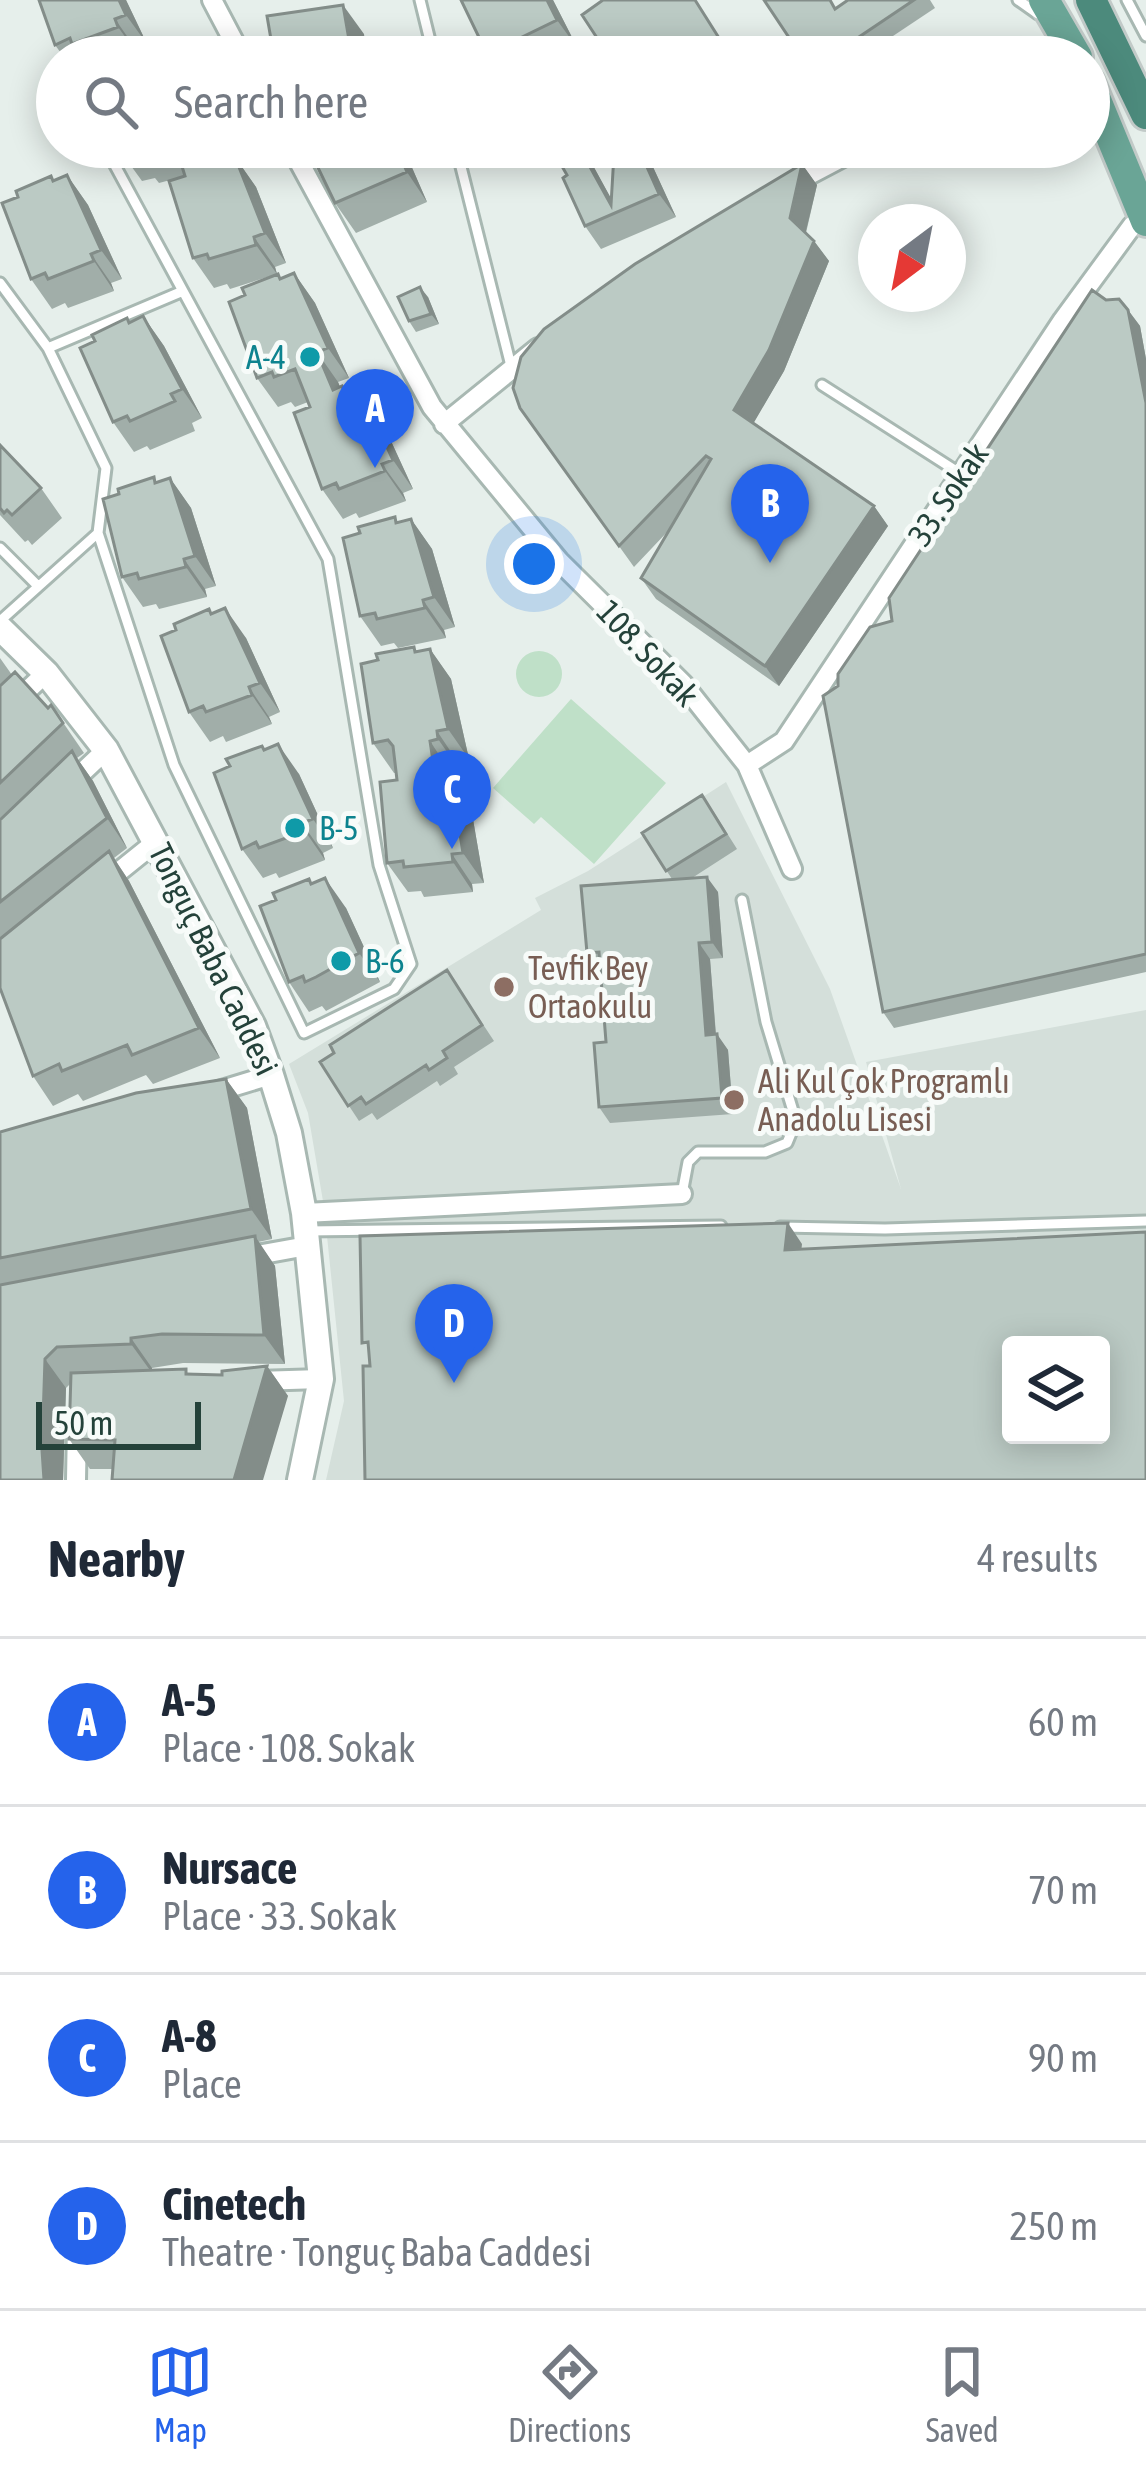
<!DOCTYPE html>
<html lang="en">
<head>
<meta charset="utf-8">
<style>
	:root { --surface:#fff; --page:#f2f2f3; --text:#1f2937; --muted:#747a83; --line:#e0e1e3; --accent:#2563eb }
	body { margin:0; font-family:"Asap Condensed",sans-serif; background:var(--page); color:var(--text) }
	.controls { position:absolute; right:36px; bottom:36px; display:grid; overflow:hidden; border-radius:12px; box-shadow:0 6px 30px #0003 }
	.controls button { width:108px; height:108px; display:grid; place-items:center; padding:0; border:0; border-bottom:3px solid var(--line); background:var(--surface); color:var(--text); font:60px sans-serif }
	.compass { position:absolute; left:858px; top:204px; width:108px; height:108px; border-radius:50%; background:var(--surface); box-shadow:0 6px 30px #0003; rotate:212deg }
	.scale { position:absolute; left:36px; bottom:30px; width:165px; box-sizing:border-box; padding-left:12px; border:6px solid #24423a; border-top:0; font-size:33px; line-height:42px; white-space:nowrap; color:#24423a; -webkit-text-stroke:9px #f7fbf9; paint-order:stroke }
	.you { position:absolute; left:534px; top:564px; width:42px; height:42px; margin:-30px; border:9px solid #fff; border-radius:50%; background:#1a73e8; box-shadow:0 0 0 18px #1a73e833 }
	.badge { display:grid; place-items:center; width:78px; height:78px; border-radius:50%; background:var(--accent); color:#fff; font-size:39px; font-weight:700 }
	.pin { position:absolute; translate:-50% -99px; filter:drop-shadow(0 3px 6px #0008) }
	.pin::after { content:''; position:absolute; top:63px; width:42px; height:36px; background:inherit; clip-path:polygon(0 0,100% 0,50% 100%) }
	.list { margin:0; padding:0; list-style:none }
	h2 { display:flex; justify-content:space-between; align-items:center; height:156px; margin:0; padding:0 48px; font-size:51px }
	h2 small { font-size:39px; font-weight:400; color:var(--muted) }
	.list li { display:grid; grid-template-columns:78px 1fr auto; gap:36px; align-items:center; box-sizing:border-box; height:168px; padding:0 48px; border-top:3px solid var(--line) }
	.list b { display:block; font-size:45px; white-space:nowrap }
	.list p { margin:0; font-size:39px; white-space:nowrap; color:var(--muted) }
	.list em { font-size:39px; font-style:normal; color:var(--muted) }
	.icon { flex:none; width:66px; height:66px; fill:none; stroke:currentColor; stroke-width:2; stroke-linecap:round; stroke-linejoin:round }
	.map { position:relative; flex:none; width:1146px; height:1480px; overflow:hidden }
	.search { position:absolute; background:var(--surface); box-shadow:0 6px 30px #0003; left:36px; right:36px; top:36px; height:132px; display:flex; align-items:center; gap:30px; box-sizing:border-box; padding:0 42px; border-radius:66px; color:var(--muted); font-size:45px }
	.sheet { height:828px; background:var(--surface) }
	nav { display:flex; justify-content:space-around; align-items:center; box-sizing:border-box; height:168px; border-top:3px solid var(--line); background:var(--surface); font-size:33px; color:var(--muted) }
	nav a { display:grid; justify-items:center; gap:6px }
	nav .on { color:var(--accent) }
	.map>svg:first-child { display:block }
	.built { fill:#d4dfda; fill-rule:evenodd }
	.park { fill:#bfe0c8 }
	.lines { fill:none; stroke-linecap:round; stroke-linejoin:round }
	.service-casing { stroke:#a8b8b2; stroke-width:15 }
	.minor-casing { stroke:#a8b8b2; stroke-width:24 }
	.tertiary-casing { stroke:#a8b8b2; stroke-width:30 }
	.primary-casing { stroke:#c2cac8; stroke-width:36 }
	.trunk-casing { stroke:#c2cac8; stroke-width:36 }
	.service { stroke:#fff; stroke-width:9 }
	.minor { stroke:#fff; stroke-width:18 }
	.tertiary { stroke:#fff; stroke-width:24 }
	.primary { stroke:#6aa596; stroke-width:30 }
	.trunk { stroke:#4c8a7c; stroke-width:30 }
	.wall { fill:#a1aea9 }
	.shaded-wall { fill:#838d89 }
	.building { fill:#bbcac4; stroke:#838d89; stroke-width:3; fill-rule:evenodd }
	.culture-dot { fill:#0f9aa8; stroke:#f7fbf9; stroke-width:4.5 }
	.education-dot { fill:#8d6e63; stroke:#f7fbf9; stroke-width:4.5 }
	.labels { text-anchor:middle; stroke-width:10; stroke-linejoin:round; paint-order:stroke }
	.culture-label { font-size:33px; fill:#0d838f; stroke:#f7fbf9; text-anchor:start }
	.street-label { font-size:33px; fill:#24423a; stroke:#f7fbf9 }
	.education-label { font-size:33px; fill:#785e54; stroke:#f7fbf9; text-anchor:start }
</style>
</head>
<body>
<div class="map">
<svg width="1146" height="1480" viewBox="0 0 1146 1480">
	<rect width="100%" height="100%" fill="#e6efeb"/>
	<path class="built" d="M726,782L830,989L901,1189L866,1062L1146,1010V1480H326L344,1401L324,1207L308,1113L289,1064L541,910L535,898L588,871ZM1011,1345H1101V1435H1011Z"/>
	<path class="park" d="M516 674a23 23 0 1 1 46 0a23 23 0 1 1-46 0Z
		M571,699L666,783L594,864L541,817L534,824L493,788Z"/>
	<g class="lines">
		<defs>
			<path id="service" d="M420,0L434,57
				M1018,0L1038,14
				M1127,0L1146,36
				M456,147L511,366
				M0,283L48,348L106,468L98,533L174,765L304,1033L394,989L411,964L379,865L328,559L105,147
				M48,348L183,291
				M822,385L961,474
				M0,548L37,585
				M0,621L98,533
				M682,1194L688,1162L698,1152H765L787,1143L796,1121L766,1022L742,900
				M780,1227L885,1229L1146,1221
				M306,1231L721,1226"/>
			<path id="minor" d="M212,0L242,57
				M291,147L432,407L559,561L683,684L747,765L792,869
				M788,186L862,147
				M444,424L538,348
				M0,716L46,673
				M747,765L784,741L1063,320L1132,226L1144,217
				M69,785L106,750
				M106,882L157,841
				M212,1093L271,1075
				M304,1213L682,1194
				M246,1257L307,1246
				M257,1381L321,1379
				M76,1480L77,1425"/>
			<path id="tertiary" d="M0,628L46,673L106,750L253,1026L271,1075L289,1133L304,1213L321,1379L300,1480"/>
			<path id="primary" d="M1044,0L1077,57
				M1089,83L1146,221"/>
			<path id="trunk" d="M1091,0L1146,114"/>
		</defs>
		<use href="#service" class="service-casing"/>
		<use href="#minor" class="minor-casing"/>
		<use href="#tertiary" class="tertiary-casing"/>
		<use href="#primary" class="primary-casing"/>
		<use href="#trunk" class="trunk-casing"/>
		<use href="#service" class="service"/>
		<use href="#minor" class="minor"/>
		<use href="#tertiary" class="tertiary"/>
		<use href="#primary" class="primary"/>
		<use href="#trunk" class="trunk"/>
	</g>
	<path class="wall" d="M126,0L147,44L136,49L139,56H157L170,53L173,57H64L55,45Z
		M553,0L578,49L562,57H489L487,54Z
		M848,0H930L935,8L866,54L836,8Z
		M120,147H210L214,160L235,157L256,187L286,263L275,267L277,274L230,289L227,284L214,288L193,258L174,179L159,183L155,178L142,181L121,152Z
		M403,147L427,202L356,233L335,203Z
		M551,147H612L590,160L611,199L639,147L653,167L676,217L601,249L585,226L567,175Z
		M668,147H683L673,154Z
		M802,164L817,185L806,233L814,241L829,261L784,371L753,423L874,506L888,526L779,686L656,599L641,578L670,529L634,567L520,408Z
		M67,175L88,205L122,279L111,283L114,291L68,308L65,303L52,309L31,279L18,197L51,176L54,180Z
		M294,273L315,303L349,378L338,382L340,387L345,391L358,385L379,415L413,489L403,493L406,501L359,518L356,513L343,519L322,489L308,402L295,407L291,402L278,407L257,378L245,295L278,274L281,279Z
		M428,297L439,324L416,332L409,321Z
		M1106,300L1128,310L1140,326L1146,359V972L894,1028L883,1012L838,686L892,621Z
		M143,316L164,346L202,418L192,423L195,431L150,450L147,446L134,452L113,422L130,323Z
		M0,445L41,488L62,518L32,545L28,540L25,542L0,515Z
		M170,478L191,508L216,586L205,589L207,597L159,609L156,604L143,607L122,577L157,482Z
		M395,517L398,522L411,519L432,549L455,627L444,630L446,638L398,648L394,643L381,646L360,616V533Z
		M212,614L246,638L280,712L269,717L272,724L226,742L223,736L210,742L189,712Z
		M414,647L417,652L430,649L451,679L469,759L457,761L459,769L451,770V775L470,802L484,883L472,884L473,892L424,897L421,891L408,892L387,863L397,780L396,773H394L373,743L378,660Z
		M0,658L12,675L48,708L51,705L84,753L77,758L93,781L127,848L114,858L129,881L220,1058L153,1084L146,1075L83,1101L78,1094L53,1106L33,1076L0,988Z
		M262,746L265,750L299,774L333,848L323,853L325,860L279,878L276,873L263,878L242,849Z
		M713,811L737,849L692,878L718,892L723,958L710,959L716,1034L728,1050L733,1114L610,1123L599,1107L606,1042L600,969H598L587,953L672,879L642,833Z
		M312,884L346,908L380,982L326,1011L322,1006L309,1012L289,982Z
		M447,970L494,1041L454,1067L458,1074L440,1086L437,1081L377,1120L372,1113L359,1121L320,1062Z
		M226,1079L247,1108L272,1239L258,1242L275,1266L285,1364L183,1363L152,1368V1370L222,1375L267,1366L288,1396L113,1469H90L69,1439L71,1383L66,1388L63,1480H0V1132Z"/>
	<path class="shaded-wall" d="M119,0H126L147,44L126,15Z
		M547,0H553L578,49L557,20Z
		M343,5L364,34L367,57H352Z
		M115,19L136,49L139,56L118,27Z
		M199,147H210L224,192L203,162Z
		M396,147H403L427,202L407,172Z
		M579,147L590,160L618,211L616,212Z
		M639,147L653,167L676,217L659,194Z
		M235,157L256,187L286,263L265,233Z
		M802,164L817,185L804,239L790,218Z
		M67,175L88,205L122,279L101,250Z
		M254,237L275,267L277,274L256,245Z
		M814,241L829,261L784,371L749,431L734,410Z
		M91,254L111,283L114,291L94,261Z
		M294,273L315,303L349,378L328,348Z
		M420,287L428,297L439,324L431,314Z
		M1128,310L1140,326L1146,359V403Z
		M143,316L164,346L202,418L182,389Z
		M317,352L338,382L353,419L333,390Z
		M358,385L379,415L413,489L393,460Z
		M382,464L403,493L406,501L385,471Z
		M170,478L191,508L216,586L195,556Z
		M874,506L888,526L779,686L765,666Z
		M411,519L432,549L455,627L434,597Z
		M184,559L205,589L207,597L186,567Z
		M423,600L444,630L446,638L425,608Z
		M225,608L246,638L280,712L260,683Z
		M430,649L451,679L469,759L448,729Z
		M249,687L269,717L272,724L252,695Z
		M437,731L457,761L459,769L438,739Z
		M430,741L470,802L484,883L463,853L435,774Z
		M278,744L299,774L333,848L313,819Z
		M72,751L93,781L127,848L107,818Z
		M302,823L323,853L325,860L305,831Z
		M109,851L129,881L220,1058L199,1028Z
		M452,854L472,884L473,892L453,862Z
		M707,877L718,892L723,958L712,942Z
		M325,878L346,908L380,982L359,953Z
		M699,943L710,959L717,1051L706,1035Z
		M717,1034L728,1050L733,1114L722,1098Z
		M226,1079L247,1108L272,1239L251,1209Z
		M788,1223L802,1244L799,1271L785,1250Z
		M255,1236L275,1266L285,1364L264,1335Z
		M131,1338L152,1368V1373L131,1344Z
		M45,1359L66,1388L63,1480H44L42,1450Z
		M267,1366L288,1396L263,1480H234Z"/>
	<path class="building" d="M39,0H119L126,15L115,19L118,27L72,44L70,38L55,45Z
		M461,0H547L557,20L487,54Z
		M603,0H695L731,57H578L601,44L582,15Z
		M764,0H830L835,9L848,0H914L856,39L867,57H802Z
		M343,5L352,57H274L267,16Z
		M154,52L155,57H135Z
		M120,147H165L138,153L137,148L121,152Z
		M176,147H199L203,162L235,157L265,233L254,237L256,245L209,259L207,254L193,258L169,181L185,176Z
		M308,147H396L407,172L335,203Z
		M551,147H579L611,205L614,154L629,147H638L659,194L585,226L563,178L567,175Z
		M802,164L790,218L814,241L769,350L734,410L874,506L765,666L641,578L711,459L706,456L619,546L520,408L513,388L521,357L544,329L635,264Z
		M67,175L101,250L91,254L94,261L48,279L45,273L31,279L2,203L18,197L16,191L51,176L53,181Z
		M294,273L328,348L317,352L333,390L342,386L344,391L358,385L393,460L382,464L385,471L339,489L336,483L322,489L294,413L310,407L295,369L274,377L272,372L257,378L229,302L245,295L242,288L278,274L280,279Z
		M420,287L431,314L409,321L398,297Z
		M1092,290L1106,300L1119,299L1128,310L1146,403V954L883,1012L823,696L838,686V674L870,627L892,621L889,598Z
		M143,316L182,389L171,394L175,401L130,421L127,416L113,422L80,348L95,341L92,335L127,318L129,323Z
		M0,445L41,488L12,515L7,510L4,513L0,508Z
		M154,477L155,483L170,478L195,556L184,559L186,567L139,579L137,573L122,577L103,499L119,494L118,489Z
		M395,517L396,523L411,519L434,597L423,600L425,608L377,619L375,613L360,616L343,538L360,533L358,527Z
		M225,608L260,683L249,687L252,695L206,712L203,706L189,712L161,636L176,630L174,624L209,609L211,614Z
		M414,647L415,652L430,649L448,729L437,731L438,739L430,741L435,774L450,772L463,853L452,854L453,862L404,867L403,861L387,863L380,782L397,780L393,746L388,740L373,743L361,664L378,660L376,654Z
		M15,672L48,708L51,705L63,723L0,783V686Z
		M278,744L313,819L302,823L305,831L259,848L256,842L242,849L214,773L230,766L226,759L262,746L264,750Z
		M72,751L107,818L0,902V820Z
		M702,795L726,834L666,871L642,833Z
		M109,851L199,1028L132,1055L127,1045L62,1071L59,1064L33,1076L0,988V939Z
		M707,877L712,942L699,943L706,1035L717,1034L722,1098L599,1107L594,1043L606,1042L599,952L587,953L581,886Z
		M325,878L359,953L316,977L305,982L303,976L289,982L260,906L276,900L273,893L309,879L311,884Z
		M447,970L482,1025L443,1051L447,1058L429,1070L426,1065L366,1104L361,1097L348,1106L320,1062L334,1053L330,1045Z
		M226,1079L251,1209L0,1258V1132L136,1093Z
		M788,1223L785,1250L1146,1232V1480H365L363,1366H370L368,1342L362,1343L360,1236ZM1011,1345H1101V1435H1011Z
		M255,1236L264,1335L162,1334L131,1338V1344L57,1347L45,1359L42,1450L44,1480H0V1285Z
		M267,1366L234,1480H112L115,1440L69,1439L71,1373L186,1369V1374L222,1375V1371Z"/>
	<g class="culture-dot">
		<circle cx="310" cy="357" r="12"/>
		<circle cx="295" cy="828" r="12"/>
		<circle cx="341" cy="961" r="12"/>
	</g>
	<g class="education-dot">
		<circle cx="504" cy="987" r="12"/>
		<circle cx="734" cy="1100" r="12"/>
	</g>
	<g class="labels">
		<g class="culture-label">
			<text x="286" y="369" text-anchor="end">A-4</text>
			<text x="319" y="840">B-5</text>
			<text x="365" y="973">B-6</text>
		</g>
		<g class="street-label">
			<text transform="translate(948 494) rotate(-56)" y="12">33. Sokak</text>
			<text transform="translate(648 653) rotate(47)" y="12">108. Sokak</text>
			<text transform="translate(214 959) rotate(64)" y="12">Tonguç Baba Caddesi</text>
		</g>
		<g class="education-label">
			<text x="528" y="980">Tevfik Bey<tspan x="528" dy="38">Ortaokulu</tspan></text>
			<text x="758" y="1093">Ali Kul Çok Programlı<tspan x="758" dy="38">Anadolu Lisesi</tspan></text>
		</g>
	</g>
</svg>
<div class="controls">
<button><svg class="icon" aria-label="layers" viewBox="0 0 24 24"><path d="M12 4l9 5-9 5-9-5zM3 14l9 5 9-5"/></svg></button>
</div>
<svg class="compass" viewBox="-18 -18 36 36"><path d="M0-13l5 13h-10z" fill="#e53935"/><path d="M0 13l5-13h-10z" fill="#747a83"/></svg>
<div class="scale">50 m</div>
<div class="you"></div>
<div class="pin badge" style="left:375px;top:468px">A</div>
<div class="pin badge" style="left:770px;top:563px">B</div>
<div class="pin badge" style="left:452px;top:849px">C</div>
<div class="pin badge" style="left:454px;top:1383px">D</div>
<div class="search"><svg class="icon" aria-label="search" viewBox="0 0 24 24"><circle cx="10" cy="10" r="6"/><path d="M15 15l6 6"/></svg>Search here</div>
</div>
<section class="sheet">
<h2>Nearby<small>4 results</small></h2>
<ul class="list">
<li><span class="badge">A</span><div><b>A-5</b><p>Place · 108. Sokak</p></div><em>60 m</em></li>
<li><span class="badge">B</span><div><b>Nursace</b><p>Place · 33. Sokak</p></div><em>70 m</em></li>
<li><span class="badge">C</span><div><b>A-8</b><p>Place</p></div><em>90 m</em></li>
<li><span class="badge">D</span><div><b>Cinetech</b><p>Theatre · Tonguç Baba Caddesi</p></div><em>250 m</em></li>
</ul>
</section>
<nav>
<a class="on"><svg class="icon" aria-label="map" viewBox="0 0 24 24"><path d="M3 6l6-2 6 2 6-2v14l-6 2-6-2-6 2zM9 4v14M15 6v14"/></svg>Map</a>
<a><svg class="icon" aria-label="directions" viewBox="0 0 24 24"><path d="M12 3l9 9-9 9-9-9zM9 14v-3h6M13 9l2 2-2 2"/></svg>Directions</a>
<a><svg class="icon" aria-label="saved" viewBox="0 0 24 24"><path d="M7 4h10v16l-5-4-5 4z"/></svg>Saved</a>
</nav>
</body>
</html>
